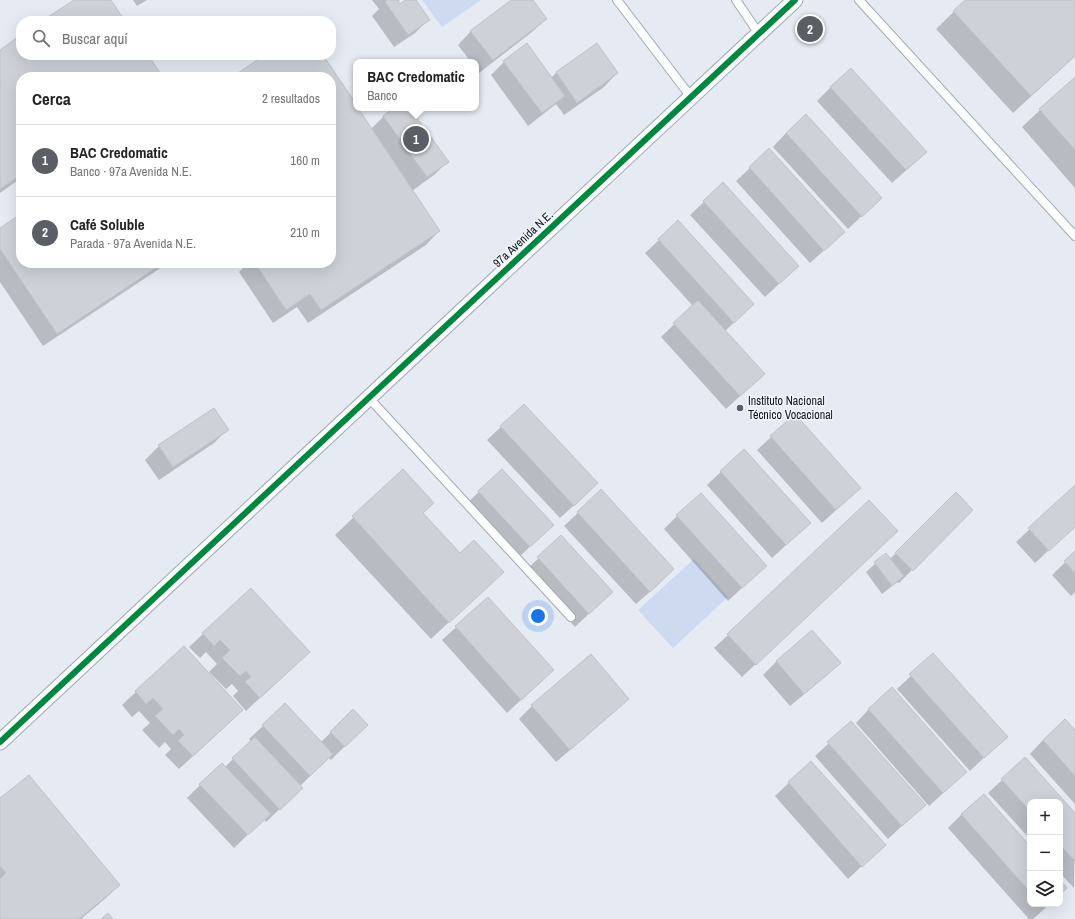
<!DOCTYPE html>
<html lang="es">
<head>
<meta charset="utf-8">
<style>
	:root { --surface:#fff; --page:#f6f6f6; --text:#222; --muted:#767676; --line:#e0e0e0; --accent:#5b5e65 }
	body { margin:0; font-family:"Archivo Narrow",sans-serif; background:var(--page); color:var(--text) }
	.controls { position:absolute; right:12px; bottom:12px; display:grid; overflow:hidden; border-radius:8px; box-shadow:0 4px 16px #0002 }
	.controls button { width:36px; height:36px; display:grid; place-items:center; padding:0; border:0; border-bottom:1px solid var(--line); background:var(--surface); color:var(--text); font:20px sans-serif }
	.you { position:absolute; left:538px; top:616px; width:14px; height:14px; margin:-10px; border:3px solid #fff; border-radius:50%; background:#1a73e8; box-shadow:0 0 0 6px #1a73e833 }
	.badge { display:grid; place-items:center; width:26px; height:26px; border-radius:50%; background:var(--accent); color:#fff; font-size:13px; font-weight:700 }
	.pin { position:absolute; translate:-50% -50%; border:2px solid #fff; box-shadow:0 1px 4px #0006 }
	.popup { position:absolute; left:353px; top:59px; width:126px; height:52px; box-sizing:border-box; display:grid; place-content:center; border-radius:8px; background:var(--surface); filter:drop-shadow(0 1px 3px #0005); font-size:13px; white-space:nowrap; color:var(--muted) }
	.popup b { font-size:15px; color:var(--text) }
	.popup::after { content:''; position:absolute; left:50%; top:100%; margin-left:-8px; border:8px solid transparent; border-top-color:var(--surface) }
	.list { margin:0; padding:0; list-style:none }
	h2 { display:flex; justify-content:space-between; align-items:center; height:52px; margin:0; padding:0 16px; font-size:17px }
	h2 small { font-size:13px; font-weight:400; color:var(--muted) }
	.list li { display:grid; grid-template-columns:26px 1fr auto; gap:12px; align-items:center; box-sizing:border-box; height:72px; padding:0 16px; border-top:1px solid var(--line) }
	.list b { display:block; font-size:15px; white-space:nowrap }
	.list p { margin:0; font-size:13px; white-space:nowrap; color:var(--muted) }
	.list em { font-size:13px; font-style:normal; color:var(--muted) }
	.icon { flex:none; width:22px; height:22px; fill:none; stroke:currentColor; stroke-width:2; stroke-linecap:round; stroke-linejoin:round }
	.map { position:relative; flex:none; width:1075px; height:919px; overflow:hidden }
	.search { position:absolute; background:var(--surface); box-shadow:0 4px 16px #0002; left:16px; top:16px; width:320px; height:44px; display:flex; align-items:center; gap:10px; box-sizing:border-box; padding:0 14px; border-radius:16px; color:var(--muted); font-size:15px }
	.panel { position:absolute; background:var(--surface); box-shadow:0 4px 16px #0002; left:16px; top:72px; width:320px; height:196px; border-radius:16px }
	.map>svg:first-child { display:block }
	.green { fill:#cedaf0 }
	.shadow { fill:#0003 }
	.building { fill:#ced1d8; stroke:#bec2c9 }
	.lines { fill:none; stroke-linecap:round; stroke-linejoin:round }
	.service-casing { stroke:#a6a9b0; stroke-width:10 }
	.minor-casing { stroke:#a6a9b0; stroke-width:17 }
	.service { stroke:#fbfcfd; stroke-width:8 }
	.minor { stroke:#fbfcfd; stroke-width:15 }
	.cycleway-casing { stroke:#f2f6fc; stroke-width:8 }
	.cycleway { stroke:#00873e; stroke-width:6 }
	.poi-dot { fill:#5b5e65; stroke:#f2f6fc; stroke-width:1.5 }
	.labels { text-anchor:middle; stroke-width:3; stroke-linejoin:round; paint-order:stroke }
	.street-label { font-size:12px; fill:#101319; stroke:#f2f6fc }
	.poi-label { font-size:12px; fill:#101319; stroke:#f2f6fc; text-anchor:start }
</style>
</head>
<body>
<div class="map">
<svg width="1075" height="919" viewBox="0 0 1075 919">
	<rect width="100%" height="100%" fill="#e6eaf3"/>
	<path class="green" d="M422,0H481L442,27Z
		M694,559L728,597L673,648L638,610Z"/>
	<path class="shadow" d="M133,0H147L137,6Z
		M372,0H400L397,2L400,5L407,0H415L429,19L415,33L394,47L372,16L379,9Z
		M513,0H531L546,19L532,32L479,73L476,69V62H471L458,45L471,31Z
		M966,0H1075V56L1013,113L936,29Z
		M21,37V55H147L162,77H21V178L0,193V51Z
		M266,55H322L356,108L371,129L384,116L395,108H409L447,162L434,175L412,191L439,231L426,245L308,323L297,307L273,323L239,272L248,263H331V77H233Z
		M504,62L551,78L556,73H617L604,87L564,115L556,104L528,126L491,75Z
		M1075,78V188L1022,127L1040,110Z
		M831,87L912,165L892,183L817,101Z
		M786,133L867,211L848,229L773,147Z
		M769,150L830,245L810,263L736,181Z
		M723,184L798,266L765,297L690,215Z
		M21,215V263H168L43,346L0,282V229Z
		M659,240L740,317L725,331L750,387L726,409L661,337L693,306L645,253Z
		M524,405L583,497L560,518L487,440Z
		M794,416L860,488L822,523L757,450Z
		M227,430L214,443L159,480L145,460L159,446Z
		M744,450L796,536L772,558L707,485Z
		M502,470L539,538L516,560L465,505Z
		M402,471L422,513L460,554L502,572L431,639L335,535Z
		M1075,487V526L1035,563L1016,542Z
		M601,491L660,583L636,604L564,526Z
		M956,493L972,510L899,583L897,582L882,594L866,572L886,554L890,559Z
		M677,516L766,566L728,601L664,529Z
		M897,531L742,677L714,648L728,635Z
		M561,537L598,605L575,627L524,572Z
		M1075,553V592L1071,596L1052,575Z
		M251,589L295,665L246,711L233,696L238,691L232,684L226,689L209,672L217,664L206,652L200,658L189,647Z
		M488,598L553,670L507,713L442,640Z
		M184,647L228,724L179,769L165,755L171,749L165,742L159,748L142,730L150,723L139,711L132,717L122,705Z
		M933,655L1006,737L970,771L897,689Z
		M776,662H839L826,676L790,706L763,675Z
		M628,699L614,712L556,762L519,719L532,706Z
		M869,709L952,785L929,806L856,723Z
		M353,711L366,725L331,760L329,758L300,786L288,801L266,822L264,819L234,848L187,798L200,785L225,767L251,741L249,739L263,726L321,742Z
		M851,723L924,805L888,839L815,756Z
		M1075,731V804L1030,754L1043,740Z
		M1025,759L1075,815L1074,888L1060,873V802H1030V839L988,793Z
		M811,762L884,845L848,879L775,796Z
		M0,800L119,885L106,898L81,919H0Z
		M962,814L1030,848V904H1050L1033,919H1029L948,828Z"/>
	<path class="building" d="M74,0H111L125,21H42Z
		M387,0H397L400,4L405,0H416L430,20L408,35L385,2Z
		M511,0H533L547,19L493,60L470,31Z
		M965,0H1075V56L1031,96L953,11Z
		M21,35V55H148L163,77H21V175L0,189V50Z
		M527,43L565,96L542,113L503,61Z
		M597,43L618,73L577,103L556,72Z
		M265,55H323L356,104V108H358L440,231L321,310L310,294L286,310L255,263H331V77H232Z
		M851,68L927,152L906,170L830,87Z
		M1075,77V150L1039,109Z
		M394,108H410L449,162L427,177L383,116Z
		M806,114L882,198L862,217L786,133Z
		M769,148L845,232L824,251L749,167Z
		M723,182L799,266L779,284L703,201Z
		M21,214V263H163L57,334L0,249V228Z
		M678,220L754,304L734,323L658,239Z
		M698,300L765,374L740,396L673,323Z
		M524,404L598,483L574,506L500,426Z
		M214,408L229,430L173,467L158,445Z
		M795,414L861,488L836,510L770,436Z
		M744,449L811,523L786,545L720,471Z
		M403,469L434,503L423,513L460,553L474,540L504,572L449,623L352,516Z
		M502,469L554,525L530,547L478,491Z
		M1075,485V527L1049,551L1028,528Z
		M601,489L674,569L650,592L577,512Z
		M956,492L973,510L913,571L895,553Z
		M701,493L767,566L742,588L676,515Z
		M869,500L898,531L756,665L727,634Z
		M561,535L613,592L589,614L537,557Z
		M1075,551V573L1064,561Z
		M886,553L904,576L892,586L874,562Z
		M251,588L310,652L260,698L245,682L251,677L246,671L240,676L222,658L230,650L220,640L214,646L202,633Z
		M488,597L554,670L521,700L455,626Z
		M812,630L841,663L804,694L776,661Z
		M184,646L243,710L193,756L178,741L184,735L179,729L173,735L155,716L163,709L153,698L146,704L135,691Z
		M933,653L1008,737L984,758L909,674Z
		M591,654L629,699L570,750L531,705Z
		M892,687L967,772L943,793L868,709Z
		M285,703L333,754L310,776L262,725Z
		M353,709L368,725L345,747L330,732Z
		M1065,719L1075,730V776L1043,740Z
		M851,721L926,805L902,826L827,742Z
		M255,737L303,788L280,810L232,758Z
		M1025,757L1075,813V861L1060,845V802H1030V811L1001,779Z
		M811,761L886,845L862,867L788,782Z
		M222,763L271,814L248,835L199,784Z
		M29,775L120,885L79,919H0V879L6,873L0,866V798Z
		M984,794L1030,846V892L961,814Z
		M1060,880L1067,888L1060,895Z
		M1041,904H1049L1044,908Z
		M108,913L113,919H101Z"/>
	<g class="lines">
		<defs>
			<path id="service" d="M617,0L691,97
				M736,0L759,34
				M859,0L1075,236
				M369,398L571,617"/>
			<path id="minor" d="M0,742L795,0"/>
		</defs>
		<use href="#service" class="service-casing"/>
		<use href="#minor" class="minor-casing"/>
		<use href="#service" class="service"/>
		<use href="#minor" class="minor"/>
		<defs>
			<path id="cycleway" d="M0,742L795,0"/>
		</defs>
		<use href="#cycleway" class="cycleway-casing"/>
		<use href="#cycleway" class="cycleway"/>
	</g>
	<circle class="poi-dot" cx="740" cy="408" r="4"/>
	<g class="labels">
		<g class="street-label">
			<text transform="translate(523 239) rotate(-43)" y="4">97a Avenida N.E.</text>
		</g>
		<g class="poi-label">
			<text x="748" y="405">Instituto Nacional<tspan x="748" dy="14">Técnico Vocacional</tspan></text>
		</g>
	</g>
</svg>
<div class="controls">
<button>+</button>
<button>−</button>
<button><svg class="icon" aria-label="layers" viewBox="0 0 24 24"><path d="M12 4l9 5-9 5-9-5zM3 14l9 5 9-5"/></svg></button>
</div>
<div class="you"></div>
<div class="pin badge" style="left:416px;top:139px">1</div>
<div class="popup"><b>BAC Credomatic</b>Banco</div>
<div class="pin badge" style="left:810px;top:29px">2</div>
<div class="search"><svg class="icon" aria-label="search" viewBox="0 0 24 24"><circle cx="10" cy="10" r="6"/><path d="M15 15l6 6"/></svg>Buscar aquí</div>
<section class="panel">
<h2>Cerca<small>2 resultados</small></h2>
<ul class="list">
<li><span class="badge">1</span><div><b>BAC Credomatic</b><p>Banco · 97a Avenida N.E.</p></div><em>160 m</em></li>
<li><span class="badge">2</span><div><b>Café Soluble</b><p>Parada · 97a Avenida N.E.</p></div><em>210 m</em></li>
</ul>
</section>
</div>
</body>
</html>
